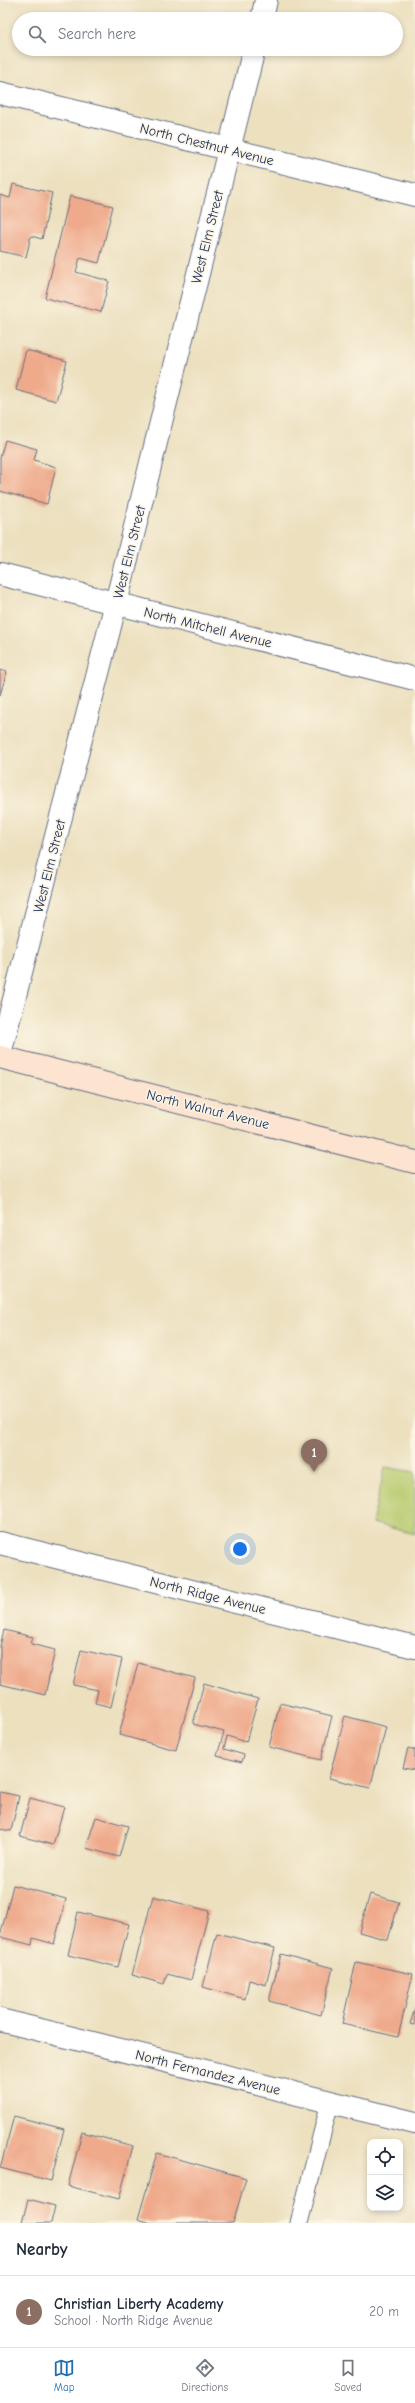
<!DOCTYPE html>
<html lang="en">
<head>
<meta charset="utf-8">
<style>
	:root { --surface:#fff; --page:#f2f2f3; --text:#1f2937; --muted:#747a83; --line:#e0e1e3; --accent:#1f6fb2 }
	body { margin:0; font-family:"Comic Neue",sans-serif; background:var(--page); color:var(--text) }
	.controls { position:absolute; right:12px; bottom:12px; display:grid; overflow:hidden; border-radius:8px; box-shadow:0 2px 6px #0003 }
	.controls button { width:36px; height:36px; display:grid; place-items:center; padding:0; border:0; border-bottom:1px solid var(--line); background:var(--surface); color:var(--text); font:20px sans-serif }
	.you { position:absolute; left:240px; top:1549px; width:14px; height:14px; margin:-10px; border:3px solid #fff; border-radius:50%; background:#1a73e8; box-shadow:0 0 0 6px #1a73e833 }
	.badge { display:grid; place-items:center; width:26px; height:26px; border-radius:50%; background:var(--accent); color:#fff; font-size:13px; font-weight:700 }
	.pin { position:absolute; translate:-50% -33px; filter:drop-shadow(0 1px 2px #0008) }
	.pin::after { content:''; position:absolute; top:21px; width:14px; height:12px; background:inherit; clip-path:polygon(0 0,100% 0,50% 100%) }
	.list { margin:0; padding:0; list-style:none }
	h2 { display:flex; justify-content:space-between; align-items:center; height:52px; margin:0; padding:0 16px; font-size:17px }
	h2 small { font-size:13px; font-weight:400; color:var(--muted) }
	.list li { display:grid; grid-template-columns:26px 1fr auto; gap:12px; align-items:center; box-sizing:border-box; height:72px; padding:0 16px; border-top:1px solid var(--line) }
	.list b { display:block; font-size:15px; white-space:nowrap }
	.list p { margin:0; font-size:13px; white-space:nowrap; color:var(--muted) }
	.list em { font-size:13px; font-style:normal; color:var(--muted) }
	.icon { flex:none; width:22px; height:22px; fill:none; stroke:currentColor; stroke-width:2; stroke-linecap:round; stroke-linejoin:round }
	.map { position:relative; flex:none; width:415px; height:2223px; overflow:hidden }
	.search { position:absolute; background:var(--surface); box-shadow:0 2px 6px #0003; left:12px; right:12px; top:12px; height:44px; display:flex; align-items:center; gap:10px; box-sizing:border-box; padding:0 14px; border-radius:22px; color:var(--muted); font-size:15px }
	.sheet { height:124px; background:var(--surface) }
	nav { display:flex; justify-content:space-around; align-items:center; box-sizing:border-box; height:56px; border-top:1px solid var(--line); background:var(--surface); font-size:11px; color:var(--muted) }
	nav a { display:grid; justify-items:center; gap:2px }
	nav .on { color:var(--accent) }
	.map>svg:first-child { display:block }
	.green { fill:#b8cb6f; stroke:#6a7d66 }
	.building { fill:#efaa8c }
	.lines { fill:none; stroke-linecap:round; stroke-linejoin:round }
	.lane-casing { stroke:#646d80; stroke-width:19 }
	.street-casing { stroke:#646d80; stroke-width:24 }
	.secondary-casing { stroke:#646d80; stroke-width:24 }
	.lane { stroke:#fff; stroke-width:17 }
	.street { stroke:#fff; stroke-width:22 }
	.secondary { stroke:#fde4d1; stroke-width:22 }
	.labels { text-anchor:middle; stroke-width:3; stroke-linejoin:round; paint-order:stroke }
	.street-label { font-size:14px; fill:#1b2f5e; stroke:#fcf5e5 }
</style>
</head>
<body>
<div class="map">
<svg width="415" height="2223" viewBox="0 0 415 2223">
	<rect width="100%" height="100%" fill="#fcf5e5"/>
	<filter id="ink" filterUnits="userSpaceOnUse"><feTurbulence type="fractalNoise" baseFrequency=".025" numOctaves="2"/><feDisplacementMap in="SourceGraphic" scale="8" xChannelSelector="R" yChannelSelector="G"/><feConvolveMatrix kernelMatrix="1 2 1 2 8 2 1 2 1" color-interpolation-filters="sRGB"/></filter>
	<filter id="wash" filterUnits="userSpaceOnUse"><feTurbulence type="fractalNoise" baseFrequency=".012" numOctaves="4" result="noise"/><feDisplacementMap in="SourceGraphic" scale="16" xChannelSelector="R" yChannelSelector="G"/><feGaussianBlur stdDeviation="0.9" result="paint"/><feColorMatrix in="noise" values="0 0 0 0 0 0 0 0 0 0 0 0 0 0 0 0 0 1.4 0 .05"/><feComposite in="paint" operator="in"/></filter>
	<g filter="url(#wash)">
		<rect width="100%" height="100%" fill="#ece0bf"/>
		<path class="green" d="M385,1467L415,1472V1534L372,1523Z"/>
		<g id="blocks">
			<path class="building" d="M13,184L52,193L42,239L31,236L26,257L0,251V195L10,198Z
				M70,196L113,206L99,263L80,258L76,272L109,281L101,312L45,298Z
				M26,350L67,361L56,401L16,390Z
				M5,440L37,449L34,460L56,467L47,504L0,491V458Z
				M0,670L7,672L0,695Z
				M4,1630L33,1637L31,1644L55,1650L45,1695L0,1684V1646Z
				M81,1650L122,1659L111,1707L95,1703L98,1690L73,1685Z
				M138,1663L195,1678L176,1750L119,1735Z
				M204,1683L258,1699L246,1742L227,1736L224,1749L244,1755L242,1762L217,1756L224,1732L193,1724Z
				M280,1703L332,1716L321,1760L269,1747Z
				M345,1716L386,1727L370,1788L329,1778Z
				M408,1748L415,1750V1770L403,1768Z
				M0,1792L19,1796L11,1831L0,1829Z
				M30,1798L64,1807L53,1845L20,1836Z
				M96,1817L128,1826L119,1857L86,1848Z
				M13,1885L66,1899L54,1944L33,1938L32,1945L0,1937Z
				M370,1894L399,1902L388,1940L359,1932Z
				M153,1896L209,1911L191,1980L167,1974L164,1984L132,1975Z
				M78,1912L129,1924L118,1967L68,1955Z
				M217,1933L275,1948L266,1985L249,1980L245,1999L203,1987Z
				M281,1954L333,1968L321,2015L269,2001Z
				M356,1962L413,1974L398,2037L342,2024Z
				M415,2008V2025L410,2024Z
				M14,2116L64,2129L51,2181L0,2168Z
				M82,2132L133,2146L119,2199L68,2186Z
				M157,2153L246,2178L233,2223H151L138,2219Z
				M28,2199L55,2206L51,2223H22Z"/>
		</g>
	</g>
	<g filter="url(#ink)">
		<use href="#blocks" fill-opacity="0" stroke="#646d80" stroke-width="1"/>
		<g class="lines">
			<defs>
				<path id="lane" d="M299,2223L330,2102"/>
				<path id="street" d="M262,19L266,0
					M0,93L415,195
					M0,574L415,679
					M0,1054L116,603L254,49
					M0,1543L415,1647
					M0,2020L415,2123"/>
				<path id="secondary" d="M0,1057L415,1162"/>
			</defs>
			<use href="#lane" class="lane-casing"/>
			<use href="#street" class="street-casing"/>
			<use href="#secondary" class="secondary-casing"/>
			<use href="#lane" class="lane"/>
			<use href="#street" class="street"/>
			<use href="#secondary" class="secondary"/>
		</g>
	</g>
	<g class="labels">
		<g class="street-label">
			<text transform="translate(207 144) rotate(14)" y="5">North Chestnut Avenue</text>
			<text transform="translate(207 237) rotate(-76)" y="5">West Elm Street</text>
			<text transform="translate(129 552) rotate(-76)" y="5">West Elm Street</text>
			<text transform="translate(208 627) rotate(14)" y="5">North Mitchell Avenue</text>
			<text transform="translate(49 866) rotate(-76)" y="5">West Elm Street</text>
			<text transform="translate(208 1109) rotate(14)" y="5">North Walnut Avenue</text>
			<text transform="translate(208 1595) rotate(14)" y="5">North Ridge Avenue</text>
			<text transform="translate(208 2072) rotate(14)" y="5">North Fernandez Avenue</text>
		</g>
	</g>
</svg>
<div class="controls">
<button><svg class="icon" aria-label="locate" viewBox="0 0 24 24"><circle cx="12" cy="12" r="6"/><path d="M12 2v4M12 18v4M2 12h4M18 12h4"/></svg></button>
<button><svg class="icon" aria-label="layers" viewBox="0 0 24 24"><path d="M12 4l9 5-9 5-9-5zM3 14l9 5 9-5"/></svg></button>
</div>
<div class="you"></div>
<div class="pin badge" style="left:314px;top:1472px;background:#8d6e63">1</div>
<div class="search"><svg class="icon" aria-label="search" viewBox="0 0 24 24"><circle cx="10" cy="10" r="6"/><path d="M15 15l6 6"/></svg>Search here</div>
</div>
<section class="sheet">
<h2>Nearby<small></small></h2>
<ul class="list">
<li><span class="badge" style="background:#8d6e63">1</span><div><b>Christian Liberty Academy</b><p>School · North Ridge Avenue</p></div><em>20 m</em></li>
</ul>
</section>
<nav>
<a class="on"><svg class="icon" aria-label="map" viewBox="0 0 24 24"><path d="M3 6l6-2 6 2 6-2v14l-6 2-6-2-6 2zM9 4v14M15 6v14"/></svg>Map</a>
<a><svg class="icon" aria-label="directions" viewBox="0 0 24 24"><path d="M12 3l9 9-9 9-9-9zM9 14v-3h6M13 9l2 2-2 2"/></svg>Directions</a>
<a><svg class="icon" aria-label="saved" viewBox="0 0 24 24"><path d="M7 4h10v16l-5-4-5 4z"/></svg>Saved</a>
</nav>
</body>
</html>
